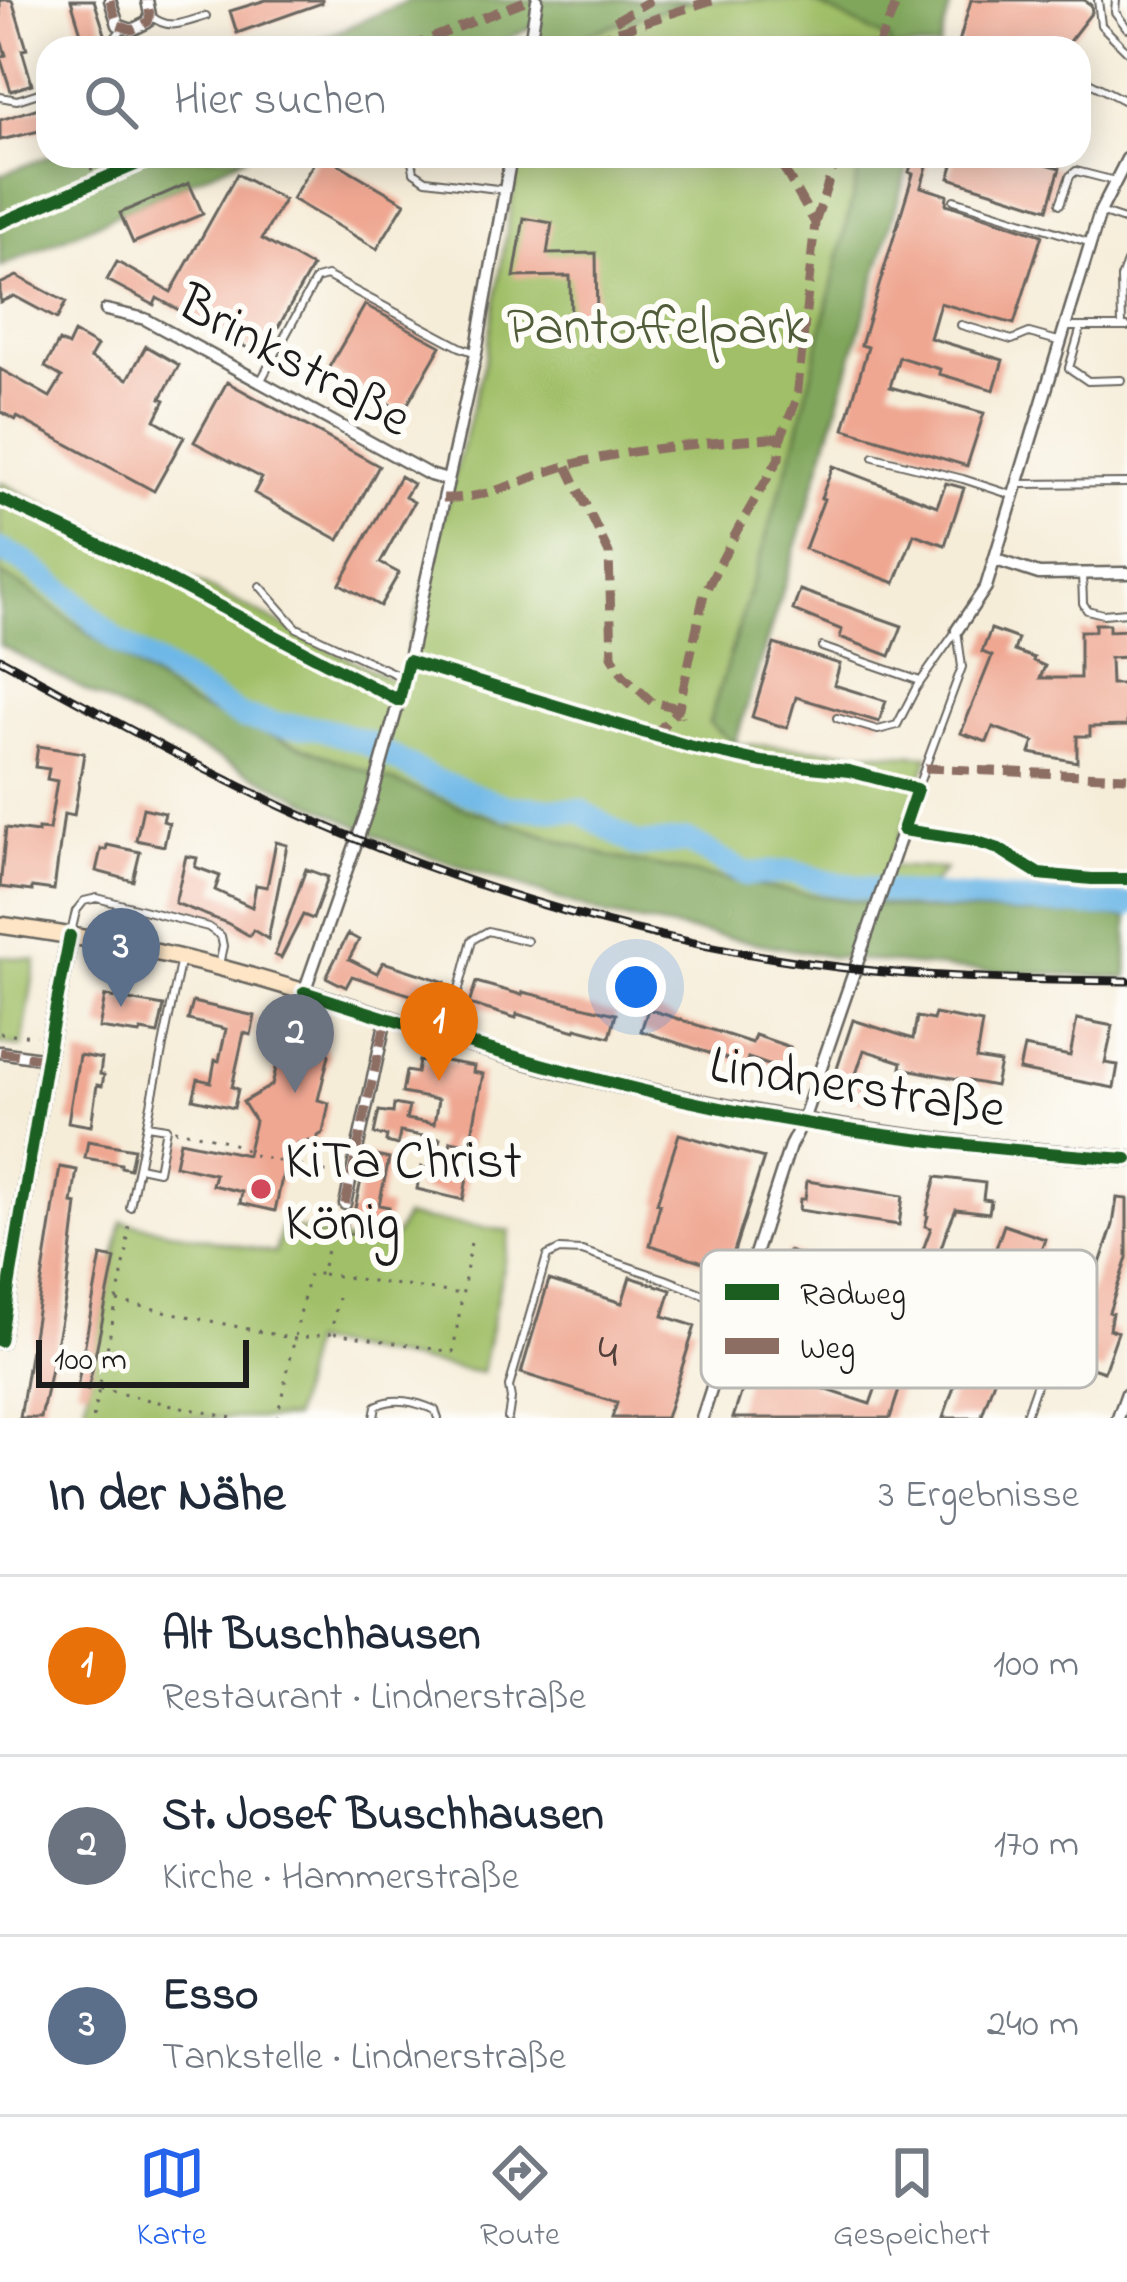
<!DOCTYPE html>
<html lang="de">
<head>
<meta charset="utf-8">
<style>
	:root { --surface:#fff; --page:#f2f2f3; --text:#1f2937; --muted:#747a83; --line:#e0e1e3; --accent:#2563eb }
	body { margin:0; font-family:"Indie Flower",sans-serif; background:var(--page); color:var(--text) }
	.scale { position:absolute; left:36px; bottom:30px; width:213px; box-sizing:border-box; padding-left:12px; border:6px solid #1c1c1c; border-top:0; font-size:33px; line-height:42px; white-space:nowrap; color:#1c1c1c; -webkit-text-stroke:9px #fdfcf7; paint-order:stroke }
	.you { position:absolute; left:636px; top:987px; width:42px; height:42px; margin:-30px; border:9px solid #fff; border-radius:50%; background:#1a73e8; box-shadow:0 0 0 18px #1a73e833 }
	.badge { display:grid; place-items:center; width:78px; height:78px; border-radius:50%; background:var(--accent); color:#fff; font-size:39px; font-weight:700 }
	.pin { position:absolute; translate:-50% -99px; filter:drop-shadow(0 3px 6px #0008) }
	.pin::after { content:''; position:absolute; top:63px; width:42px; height:36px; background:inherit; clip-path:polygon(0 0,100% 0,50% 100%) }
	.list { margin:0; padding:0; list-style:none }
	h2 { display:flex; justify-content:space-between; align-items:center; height:156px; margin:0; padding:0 48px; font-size:51px }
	h2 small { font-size:39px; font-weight:400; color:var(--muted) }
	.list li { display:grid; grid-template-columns:78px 1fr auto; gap:36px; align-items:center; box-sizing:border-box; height:180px; padding:0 48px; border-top:3px solid var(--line) }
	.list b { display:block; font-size:45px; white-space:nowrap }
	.list p { margin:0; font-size:39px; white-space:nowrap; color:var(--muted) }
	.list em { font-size:39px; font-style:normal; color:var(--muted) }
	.icon { flex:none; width:66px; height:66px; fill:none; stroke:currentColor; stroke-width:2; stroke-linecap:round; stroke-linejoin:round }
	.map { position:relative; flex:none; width:1127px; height:1418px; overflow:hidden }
	.search { position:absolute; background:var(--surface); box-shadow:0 6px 30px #0003; left:36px; right:36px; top:36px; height:132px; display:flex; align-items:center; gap:30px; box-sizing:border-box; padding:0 42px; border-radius:36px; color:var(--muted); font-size:45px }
	.sheet { height:696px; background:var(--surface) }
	nav { display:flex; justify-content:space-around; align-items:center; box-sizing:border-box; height:168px; border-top:3px solid var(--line); background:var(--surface); font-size:33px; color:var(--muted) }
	nav a { display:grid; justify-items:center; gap:6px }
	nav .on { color:var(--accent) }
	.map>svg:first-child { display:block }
	.green { fill:#a0bf67; stroke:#5e6e42; stroke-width:3 }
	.forest { fill:#80a65c; stroke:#4e613c; stroke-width:3 }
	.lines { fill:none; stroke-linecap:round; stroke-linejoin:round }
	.river { stroke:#6eb8e7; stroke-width:24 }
	.building { fill:#efa792 }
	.lane-casing { stroke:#68655e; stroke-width:10 }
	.street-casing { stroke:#68655e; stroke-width:15 }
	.secondary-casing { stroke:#68655e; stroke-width:20 }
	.path { stroke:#68655e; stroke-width:3; stroke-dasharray:3 9; stroke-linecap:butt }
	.lane { stroke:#fff; stroke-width:6 }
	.street { stroke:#fff; stroke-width:10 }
	.secondary { stroke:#fde5c5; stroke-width:15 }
	.rail-casing { stroke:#1c1c1c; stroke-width:9 }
	.rail { stroke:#fdfcf7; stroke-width:4.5; stroke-dasharray:14; stroke-linecap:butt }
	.quiet { stroke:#8d6e63; stroke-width:9; stroke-dasharray:18 9; stroke-linecap:butt }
	.cycleway-casing { stroke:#fdfcf7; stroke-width:20 }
	.cycleway { stroke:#1b5e20; stroke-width:12 }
	.poi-dot { fill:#d1495b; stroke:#fdfcf7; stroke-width:4.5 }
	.labels { text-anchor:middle; stroke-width:12; stroke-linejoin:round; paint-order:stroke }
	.number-label { font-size:48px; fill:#513f3a }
	.park-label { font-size:54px; fill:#515d3a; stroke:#fdfcf7 }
	.street-label { font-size:54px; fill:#1c1c1c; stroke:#fdfcf7 }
	.poi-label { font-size:54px; fill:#1c1c1c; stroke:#fdfcf7; text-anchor:start }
	.key { fill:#fdfcf7; stroke:#bab9b5; stroke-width:3 }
	.key-label { font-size:33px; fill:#1c1c1c }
</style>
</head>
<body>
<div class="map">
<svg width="1127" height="1418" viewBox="0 0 1127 1418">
	<rect width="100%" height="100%" fill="#fdfcf7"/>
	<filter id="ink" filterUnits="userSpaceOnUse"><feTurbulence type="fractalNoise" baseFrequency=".00833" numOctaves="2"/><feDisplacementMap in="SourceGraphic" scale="24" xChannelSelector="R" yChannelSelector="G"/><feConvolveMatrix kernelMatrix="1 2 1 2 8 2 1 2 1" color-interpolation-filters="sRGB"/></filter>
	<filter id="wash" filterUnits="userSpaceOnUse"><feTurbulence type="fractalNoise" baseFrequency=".004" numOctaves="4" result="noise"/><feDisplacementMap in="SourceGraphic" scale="48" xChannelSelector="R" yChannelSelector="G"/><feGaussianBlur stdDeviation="2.7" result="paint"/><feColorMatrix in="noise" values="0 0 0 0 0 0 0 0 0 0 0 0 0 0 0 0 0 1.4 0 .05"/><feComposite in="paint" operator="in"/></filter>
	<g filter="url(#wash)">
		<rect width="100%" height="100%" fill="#f6edd9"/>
		<path class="green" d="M691,0H809L891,41L889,48H544Z
			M519,156H864L796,440L709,723L735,744L929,756L889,866L945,869L912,909L779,890L610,857L464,808L188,704L27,589L0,574V482L399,684L486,356Z
			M0,956L36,960L22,1047L0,1044Z
			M405,1217L510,1231L482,1373L310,1342L293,1418H82L122,1221L275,1253L282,1226L352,1243L390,1246Z"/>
		<path class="forest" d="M410,0H691L544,48H537L538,24L488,48H300Z
			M809,0H952L939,48H889L890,41Z
			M49,156H247L0,267V175Z
			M862,156H911L805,518L735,744L709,723L796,440Z
			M0,574L27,589L188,704L464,808L610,857L779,890L912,909L1127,917V978L954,969L832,957L609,916L397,845L141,720L0,645Z"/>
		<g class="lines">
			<path class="river" d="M0,550L22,560L71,598L116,640L242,717L279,725L320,728L367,743L433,780L507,807L581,811L637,845L688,841L746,874L793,872L826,882L914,895L1087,905H1127"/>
		</g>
		<g id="blocks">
			<path class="building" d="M0,0H12L27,49L22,50L32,84L11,91L0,57L6,55L0,37Z
				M71,0H94L106,37L84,43Z
				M266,0H322V3L237,33L230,11Z
				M971,0H1084L1091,5L1092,12L1064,48H961L959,42Z
				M48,105V129L0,140V120Z
				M318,156H325L405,203L377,249L292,199Z
				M914,156H930L921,187L947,195L946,204L1042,235L1014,324L940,303L930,338L1003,360L994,390L939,374L940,369L899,357L890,387L984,413L967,466L844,429L868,347L861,345L913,174L909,172Z
				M956,156H1020L1060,168L1048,209L949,178Z
				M237,174L284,200L262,239L312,267L262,356L157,298L154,305L107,280L117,262L171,292Z
				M189,183L203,214L133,243L120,213Z
				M524,218L552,223L547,254L596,253L597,322H571L570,276L514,277Z
				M17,276L66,302L57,319L14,296L0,302V284Z
				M365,305L441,346L403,412L328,369Z
				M74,333L97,346L90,358L128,379L146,346L179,365L161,398L165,400L155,420L184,437L154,491L17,417L16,420L0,411V369L50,397L62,377L45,367L59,341L68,346Z
				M227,382L379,466L339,540L254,493L262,478L194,442Z
				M833,466L937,506L946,483L964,488L945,545L914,534L895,583L805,549L824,499L821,498Z
				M400,476L413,484L405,497L414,502L380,563L399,573L380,606L340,584Z
				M800,590L902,626L890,656L840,637L842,630L793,610Z
				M1095,624H1109V631L1127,630V657L1110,658L1111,684H1127V726L1090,727V736H1077V762L1030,753L1034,742L993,727L987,742L961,733L992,656L982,652L991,629L1018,639L1014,651L1034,658L1033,661L1045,666L1040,678H1080V631H1095Z
				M774,644L840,664L834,685L886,701L879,722L796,697L787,728L752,717Z
				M38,746L84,753L74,816L64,814L54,890L32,887V891L0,887L6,828L38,832V829L49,830L57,781L47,779L49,769L35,767Z
				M143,808L165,813L163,821L169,823L164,846L136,840Z
				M276,842L287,845L268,939L253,930L250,936L227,923L175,903L186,856L197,858L195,867L220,876L215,890L252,907L256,885L267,887Z
				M107,845L140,852L133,881L96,871L101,849L106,850Z
				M306,869L328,877L313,919L303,915L281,958L275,955Z
				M348,934L359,940L349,959L377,973L383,962L445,982L439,1004L352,976L346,987L326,977Z
				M476,982L522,995L523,992L616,1014L610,1037L576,1028L575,1031L517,1014L516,1018L469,1004Z
				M105,996L164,1006L158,1034L141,1031L140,1034L99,1028Z
				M193,1002L255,1016L251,1035L244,1033L232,1087L238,1089L234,1108L193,1099L198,1079L211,1082L215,1060L219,1061L226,1029L188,1020Z
				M648,1009L752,1043L755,1035L790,1047L783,1070L748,1058L746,1065L641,1031Z
				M935,1014L982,1023L976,1059L1000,1063L995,1086L901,1068L902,1062L864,1050L855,1077L867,1080L863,1103L832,1098L829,1093L853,1020L913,1039L917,1017L933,1020Z
				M1077,1019L1113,1026L1105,1063L1118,1065L1114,1088L1019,1070L1024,1047L1070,1056Z
				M299,1034L314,1038L317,1036L329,1055L318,1100L329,1103L323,1133L318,1136L316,1143L308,1141L304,1145L298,1144L295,1149L289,1145L275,1211L240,1203L242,1192L212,1185L215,1174L175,1165L180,1141L247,1155L255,1121L243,1102L272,1085L282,1043Z
				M79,1055L102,1059L100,1074L104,1075L102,1086L97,1085L91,1126L68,1122Z
				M433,1059L474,1066L473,1072L483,1074L470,1145L451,1141L445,1171L467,1178L463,1200L417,1189L421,1167L434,1169L440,1139L400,1132L398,1145L386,1142L387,1136L374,1134L379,1111L393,1113L394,1104L409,1107L406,1119L434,1124L438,1100L402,1093L406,1071L417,1073L419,1061L433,1064Z
				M679,1134L764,1158L728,1270L650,1245L660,1204L657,1203Z
				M88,1141L134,1149L130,1169L121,1167V1164L85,1158Z
				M367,1154L389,1159L379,1205L389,1207L386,1240L345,1233L348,1213L354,1212Z
				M60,1167L77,1170L72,1203L77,1204L66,1295L41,1418H20Z
				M936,1177L985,1183L983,1199L991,1200L989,1213L956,1209L946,1233L931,1277L956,1286L944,1322L890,1303L903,1267L915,1271L931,1228L925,1226L928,1216L926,1215Z
				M807,1181L903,1196L899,1225L799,1210L800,1199H805Z
				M1117,1198L1127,1199V1258L1109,1312L1112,1313L1109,1329L1118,1332L1104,1372L1008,1340L981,1418H943L975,1328L969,1326L1004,1225L1045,1239L1024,1301L1081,1320L1113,1225Z
				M788,1251L835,1267L824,1303L837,1307L812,1385L870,1404L881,1373L902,1381L890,1418H733Z
				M101,1256L115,1259L88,1390L77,1388Z
				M630,1277L671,1290L663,1316L695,1326L666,1418H612L617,1403L521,1373L549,1280L622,1303Z"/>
		</g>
	</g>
	<g filter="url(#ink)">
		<use href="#blocks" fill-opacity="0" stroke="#68655e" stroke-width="3"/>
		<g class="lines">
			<defs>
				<path id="lane" d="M1098,0L1101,25L1127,51
					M1116,0L1115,12L1127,28
					M150,15C169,32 185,22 206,16
					M102,48L109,45L122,29
					M1079,77L1127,102
					M0,97L17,100L48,90
					M411,156L414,172L426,180L505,190
					M954,200L1088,242
					M1060,204L1070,176L1076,171L1115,181
					M1100,212L1127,221
					M1127,262L1121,278L1122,327H1127
					M961,325L1012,340L1029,333L1058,341
					M1066,327H1122
					M1081,327L1069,368L1088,381L1121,380
					M260,382L316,279L327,276L460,347L476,353
					M874,457L963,479L1012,495
					M1019,484L1127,483
					M1082,573L1083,603L1087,610L1103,614L1127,612
					M260,586L297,628L404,678
					M822,647L920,681
					M837,718L878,730L897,725L916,688L957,630
					M917,789L962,667L957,630
					M71,933L76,911L84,901L97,898L208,927L221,936L223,946L219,965
					M447,1034L472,940L488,931L527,941
					M139,1167L158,1171L166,1128L147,1125
					M130,1207L181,958
					M374,1418L376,1406C395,1396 416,1402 435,1410L438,1418
					M508,1418L511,1399L509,1387L547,1256L559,1250L582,1251L665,1279L736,1307
					M1025,1418L1043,1366"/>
				<path id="street" d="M110,0L118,25L132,30L148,22L150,15L147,0
					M529,48L537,0
					M106,310L145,319L430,475L447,480
					M996,560L1039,574L1127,573
					M957,630L986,587L1100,212L1127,159
					M304,992L371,800L402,690L476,353L511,156
					M0,1052L47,1059
					M345,1204L386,1019
					M702,1418L790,1146L802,1123L917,789
					M1118,1418L1127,1393"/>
				<path id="secondary" d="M0,925C72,935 144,948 214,966C334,997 451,1042 571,1073C754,1120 939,1146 1127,1159
					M0,1341L51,1033L70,936"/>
			</defs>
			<use href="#lane" class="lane-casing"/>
			<use href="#street" class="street-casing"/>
			<use href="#secondary" class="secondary-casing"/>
			<path class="path" d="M87,156L96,182
				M0,1033L36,1036
				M174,1130C201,1135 230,1138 253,1155L337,1175
				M323,1274L462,1294
				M117,1301L295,1339L331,1333L338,1298
				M334,1333L453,1352L471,1242
				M99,1389L232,1418
				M93,1418L127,1250L129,1219
				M277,1418L309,1274H321L336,1214"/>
			<use href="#lane" class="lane"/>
			<use href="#street" class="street"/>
			<use href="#secondary" class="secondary"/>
			<defs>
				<path id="rail" d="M0,659C124,726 249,798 381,849C538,910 706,954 873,971C958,979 1042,980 1127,981"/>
			</defs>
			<use href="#rail" class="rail-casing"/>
			<use href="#rail" class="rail"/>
			<path class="quiet" d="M110,0L118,25L132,30L148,22L150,15L147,0
				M615,21L651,0
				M407,48L527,0
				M567,48L712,0
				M877,48L898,0
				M815,223L837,156
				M567,466L609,553L612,656L623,675L652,702L679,708L681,717
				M443,498C489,500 526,477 569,465C638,447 710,443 781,437
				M654,736L679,708L704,594L738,529L779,458L781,437L797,399L815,223L781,164L772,156
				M925,768L1127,777
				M0,1052L47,1059
				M345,1204L386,1019"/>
			<defs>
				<path id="cycleway" d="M0,223L156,156
					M0,499L139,564L399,701L408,661L689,746L762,762L849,771L917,789L903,830L971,840L999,849L1039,874L1092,879H1127
					M304,992C429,1032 554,1071 683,1100C829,1132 978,1149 1127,1159
					M0,1341L51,1033L70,936"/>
			</defs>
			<use href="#cycleway" class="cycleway-casing"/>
			<use href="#cycleway" class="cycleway"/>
		</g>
	</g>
	<circle class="poi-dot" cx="261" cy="1189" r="12"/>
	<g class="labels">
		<g class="number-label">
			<text x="608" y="1366">4</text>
		</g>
		<g class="park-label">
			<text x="657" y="343">Pantoffelpark</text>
		</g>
		<g class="street-label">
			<text transform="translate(296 358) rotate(29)" y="19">Brinkstraße</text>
			<text transform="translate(858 1084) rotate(9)" y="19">Lindnerstraße</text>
		</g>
		<g class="poi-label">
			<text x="285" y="1177">KiTa Christ<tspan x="285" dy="62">König</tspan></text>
		</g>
	</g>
	<rect x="701" y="1250" width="396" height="138" rx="18" class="key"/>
	<rect x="725" y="1284" width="54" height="16" fill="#1b5e20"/>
	<rect x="725" y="1338" width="54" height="16" fill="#8d6e63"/>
	<g class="key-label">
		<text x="800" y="1304">Radweg</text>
		<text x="800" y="1358">Weg</text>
	</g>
</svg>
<div class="scale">100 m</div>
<div class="you"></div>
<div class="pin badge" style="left:439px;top:1081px;background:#e8710a">1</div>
<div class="pin badge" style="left:295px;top:1093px;background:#6b7280">2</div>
<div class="pin badge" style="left:121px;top:1007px;background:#5c6f8a">3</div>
<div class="search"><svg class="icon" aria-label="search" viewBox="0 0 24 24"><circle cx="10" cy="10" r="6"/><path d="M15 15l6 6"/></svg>Hier suchen</div>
</div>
<section class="sheet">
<h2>In der Nähe<small>3 Ergebnisse</small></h2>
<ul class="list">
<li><span class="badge" style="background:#e8710a">1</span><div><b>Alt Buschhausen</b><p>Restaurant · Lindnerstraße</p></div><em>100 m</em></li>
<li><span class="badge" style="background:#6b7280">2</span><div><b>St. Josef Buschhausen</b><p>Kirche · Hammerstraße</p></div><em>170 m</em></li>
<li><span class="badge" style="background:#5c6f8a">3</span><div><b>Esso</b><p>Tankstelle · Lindnerstraße</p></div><em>240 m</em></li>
</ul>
</section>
<nav>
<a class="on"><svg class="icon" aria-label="map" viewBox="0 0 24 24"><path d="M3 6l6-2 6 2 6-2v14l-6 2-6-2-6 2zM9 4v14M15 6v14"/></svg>Karte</a>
<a><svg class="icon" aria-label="directions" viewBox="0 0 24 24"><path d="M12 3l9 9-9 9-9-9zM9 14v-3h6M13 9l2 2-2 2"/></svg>Route</a>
<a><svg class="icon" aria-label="saved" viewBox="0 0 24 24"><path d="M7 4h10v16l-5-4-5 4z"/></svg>Gespeichert</a>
</nav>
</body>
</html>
